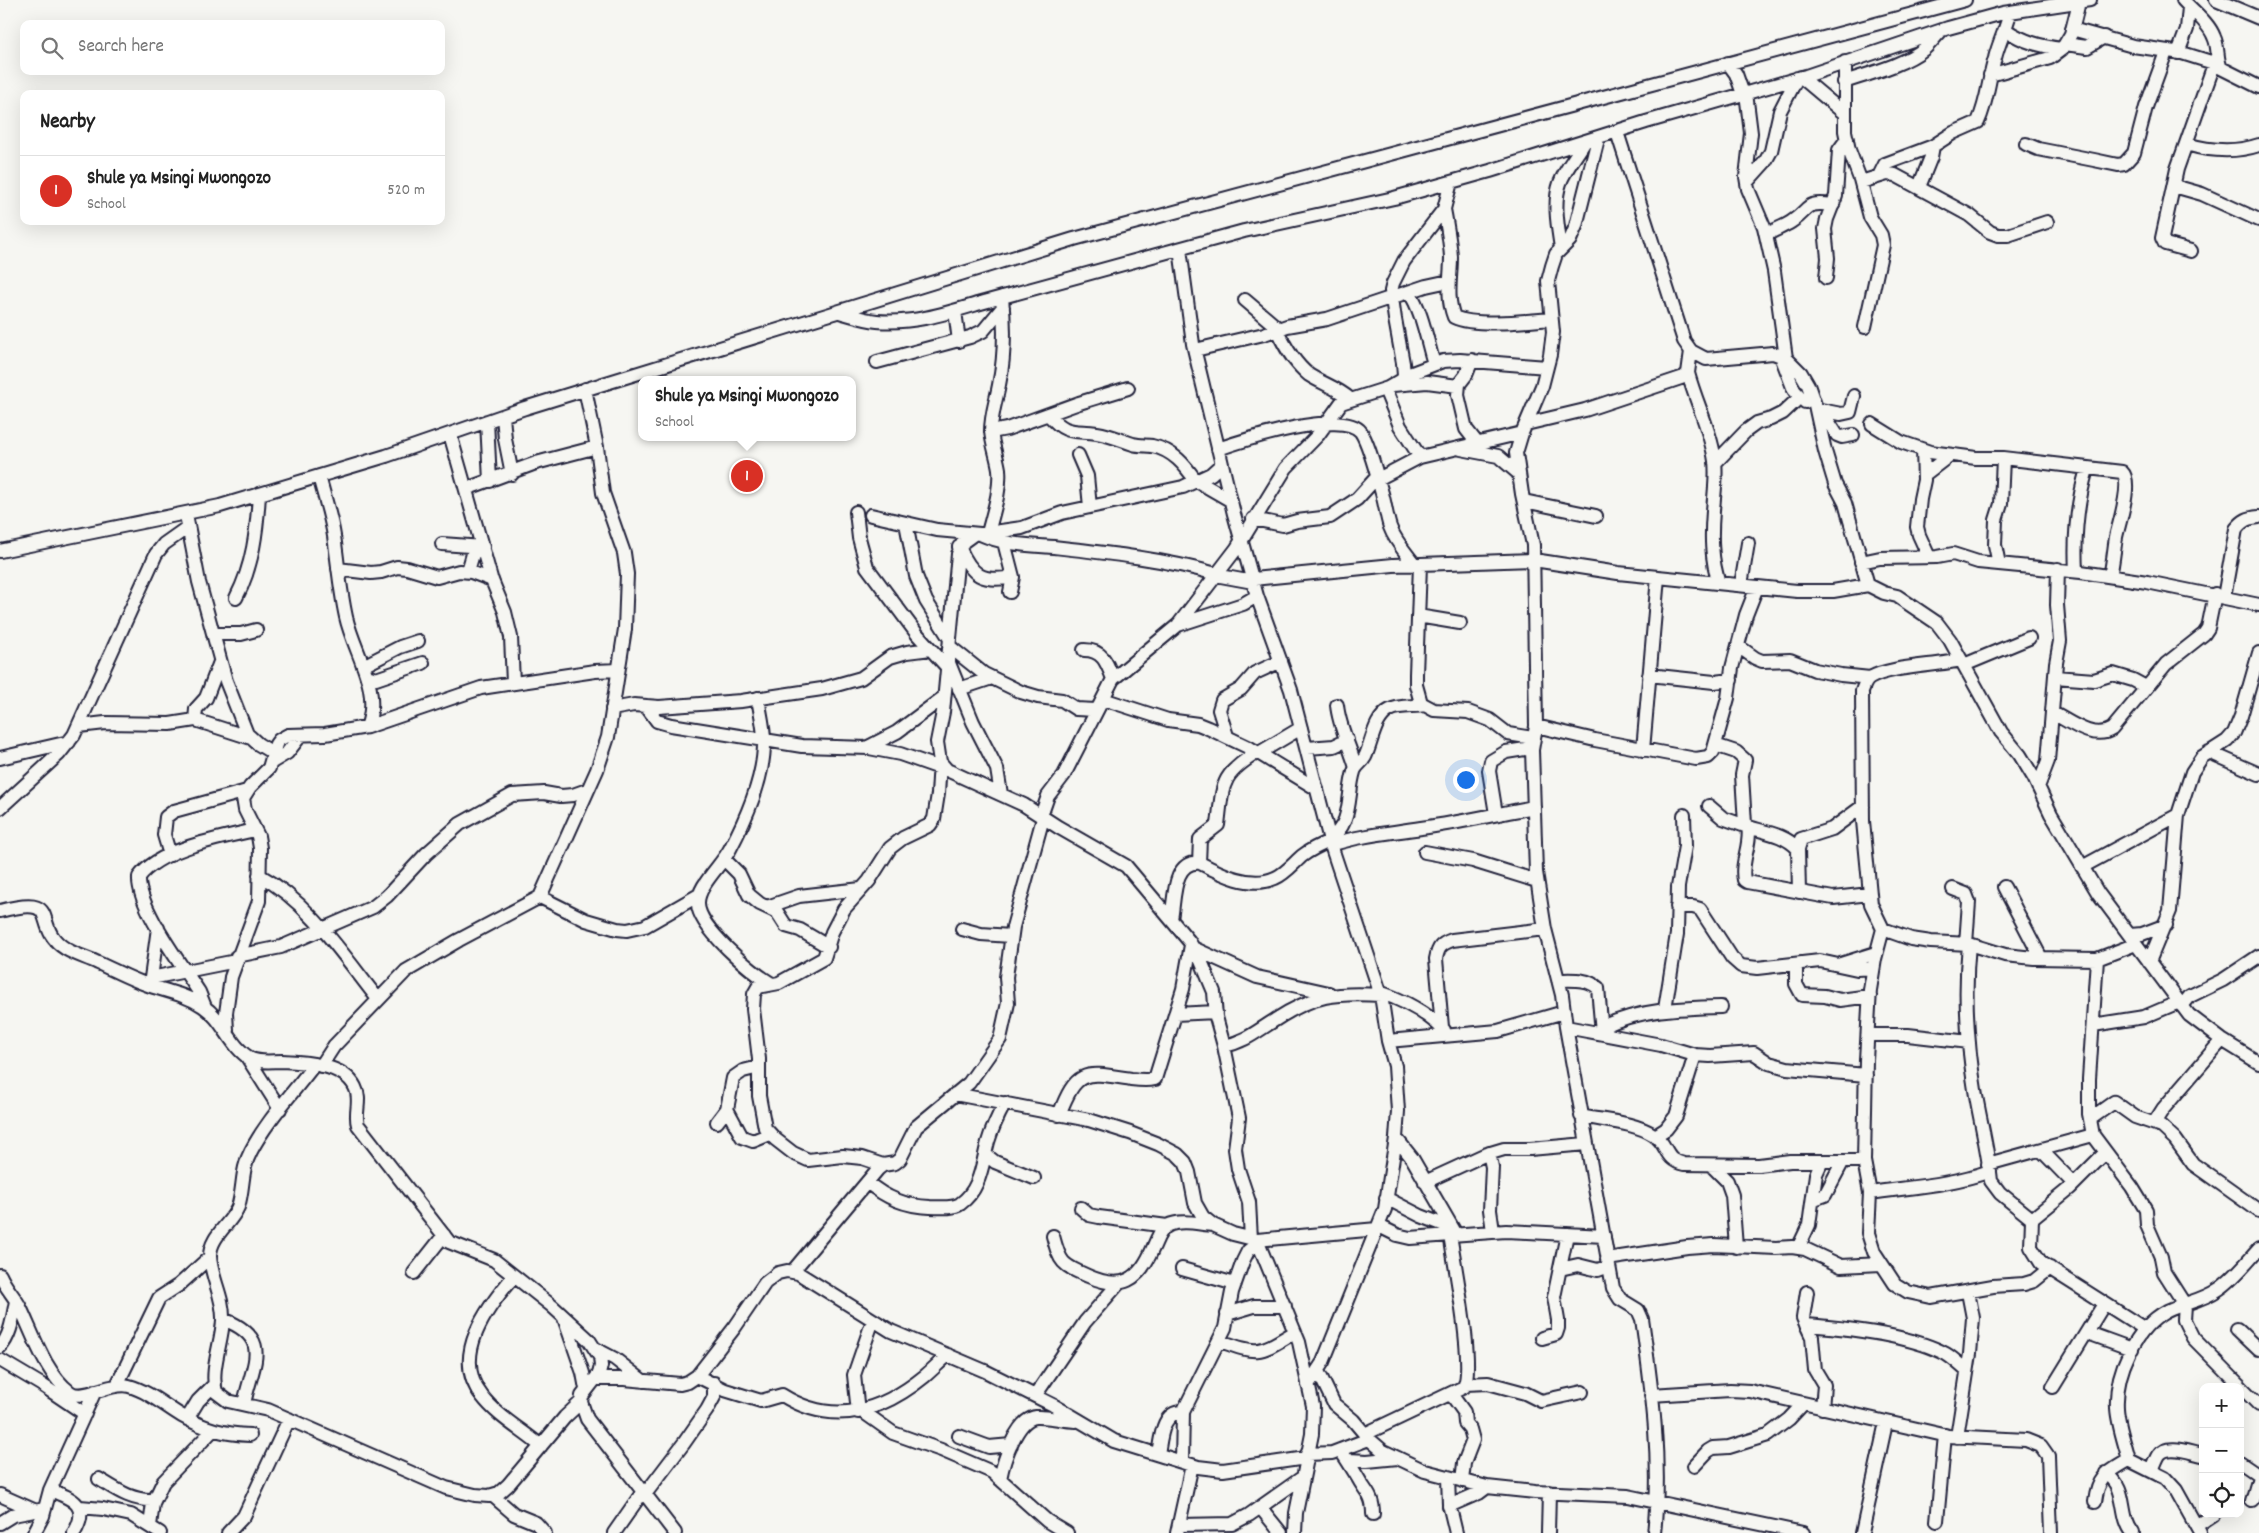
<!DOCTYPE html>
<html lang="en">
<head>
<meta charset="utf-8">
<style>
	:root { --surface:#fff; --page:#f6f6f6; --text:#222; --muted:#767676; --line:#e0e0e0; --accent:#d93025 }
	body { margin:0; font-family:Dekko,sans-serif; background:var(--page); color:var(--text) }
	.controls { position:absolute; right:15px; bottom:15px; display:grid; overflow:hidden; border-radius:10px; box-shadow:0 5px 20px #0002 }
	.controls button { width:45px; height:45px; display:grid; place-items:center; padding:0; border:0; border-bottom:1px solid var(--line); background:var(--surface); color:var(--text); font:25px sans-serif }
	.you { position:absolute; left:1465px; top:779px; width:18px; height:18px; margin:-12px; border:4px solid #fff; border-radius:50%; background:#1a73e8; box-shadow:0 0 0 8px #1a73e833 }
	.badge { display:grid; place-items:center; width:32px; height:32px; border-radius:50%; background:var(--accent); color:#fff; font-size:16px; font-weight:700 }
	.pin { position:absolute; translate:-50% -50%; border:2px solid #fff; box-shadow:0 1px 5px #0006 }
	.popup { position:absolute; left:638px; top:376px; width:218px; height:65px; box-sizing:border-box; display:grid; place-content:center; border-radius:10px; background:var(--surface); filter:drop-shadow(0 1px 4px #0005); font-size:16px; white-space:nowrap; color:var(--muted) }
	.popup b { font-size:19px; color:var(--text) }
	.popup::after { content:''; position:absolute; left:50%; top:100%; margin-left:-10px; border:10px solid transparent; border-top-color:var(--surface) }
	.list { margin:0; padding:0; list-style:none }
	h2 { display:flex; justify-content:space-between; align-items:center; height:65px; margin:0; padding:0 20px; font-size:21px }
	h2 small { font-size:16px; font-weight:400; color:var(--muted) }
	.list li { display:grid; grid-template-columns:32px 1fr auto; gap:15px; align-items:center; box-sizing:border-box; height:70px; padding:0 20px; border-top:1px solid var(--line) }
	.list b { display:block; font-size:19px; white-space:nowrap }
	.list p { margin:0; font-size:16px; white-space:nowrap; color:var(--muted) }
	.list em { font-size:16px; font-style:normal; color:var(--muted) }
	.icon { flex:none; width:28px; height:28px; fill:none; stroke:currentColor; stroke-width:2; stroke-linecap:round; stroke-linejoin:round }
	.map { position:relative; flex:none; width:2259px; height:1533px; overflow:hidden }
	.search { position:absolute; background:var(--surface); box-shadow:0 5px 20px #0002; left:20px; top:20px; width:425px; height:55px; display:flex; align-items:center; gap:12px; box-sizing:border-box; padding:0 18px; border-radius:10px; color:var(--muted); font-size:19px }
	.panel { position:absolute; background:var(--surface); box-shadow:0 5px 20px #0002; left:20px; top:90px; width:425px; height:135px; border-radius:10px }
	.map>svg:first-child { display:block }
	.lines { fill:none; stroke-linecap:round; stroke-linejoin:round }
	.minor-casing { stroke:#22223b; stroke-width:16 }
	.minor { stroke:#f6f6f2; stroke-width:12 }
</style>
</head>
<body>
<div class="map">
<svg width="2259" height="1533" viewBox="0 0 2259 1533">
	<rect width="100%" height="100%" fill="#f6f6f2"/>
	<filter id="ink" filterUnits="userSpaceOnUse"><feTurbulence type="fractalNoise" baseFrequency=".02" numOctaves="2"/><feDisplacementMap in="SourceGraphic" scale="10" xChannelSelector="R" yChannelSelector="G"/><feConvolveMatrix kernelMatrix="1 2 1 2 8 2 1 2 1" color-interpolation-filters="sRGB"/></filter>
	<g filter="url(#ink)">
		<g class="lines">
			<defs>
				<path id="minor" d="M2183,0C2193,11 2209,23 2214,37C2219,47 2216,58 2221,68L2259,87
					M2216,0L2259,18
					M2072,29L2133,46L2182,53L2214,63
					M2006,30C2024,42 2040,46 2062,49
					M2065,44L2087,47L2104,37
					M2178,53L2187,29L2189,7
					M1845,62V131L1849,150L1860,179L1870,217L1881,235L1883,245L1865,327
					M1728,63L1736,74L1743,94
					M1990,75L2050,58L2062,49L2071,34L2079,2
					M1801,77L1845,114
					M1844,82C1868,74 1904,65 1924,49C1930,44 1935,37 1940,32
					M1746,93L1751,133L1746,177L1748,189L1764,227L1774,271L1786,358
					M1617,132L1684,341L1691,351L1706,359L1773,353L1786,358L1801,373L1808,385L1815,405L1825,451L1835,484L1845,503L1868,585L1884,593L1897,596L1937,623L1950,640L2001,732L2020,755L2034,778L2051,814L2098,893L2189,1015L2222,1040L2259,1063
					M1598,139L1576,226L1570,240L1556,254L1552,266L1548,281L1553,332L1550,355L1542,386L1522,433L1516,453L1522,494L1533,545L1536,726L1532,750L1536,872L1545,929L1562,995L1566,1027L1613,1288L1620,1299L1638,1310L1642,1319C1652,1389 1662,1462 1654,1533
					M2026,144L2038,149L2094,160L2118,165L2124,164L2134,153L2146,107L2166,52
					M2186,144C2210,151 2235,153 2259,145
					M1879,176L1885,164L1933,146L1953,133L1978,122C1988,100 1988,81 1995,58C1999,42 2006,29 2010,13
					M1747,182L1765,162L1771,151L1780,111L1797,78
					M1861,182L1887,174L1895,175L1969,215L1990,232L1998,235H2008L2047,222
					M2174,186L2202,194L2259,220
					M1919,187L1931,157L1933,146
					M1444,209C1447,225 1450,241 1451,257C1451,278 1446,297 1454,317C1475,327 1527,321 1551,319
					M1766,235C1774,230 1783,227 1791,222C1812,209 1802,201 1833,205
					M1561,248C1558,227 1553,203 1560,183C1565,169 1577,155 1584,143
					M1180,249L1193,344L1234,514L1257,596L1291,690L1332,848L1381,995L1388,1041L1395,1066L1398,1111L1396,1138L1385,1209L1323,1362L1308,1385
					M2191,251L2165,244L2162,238L2177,169L2217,56
					M1826,278L1828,258L1825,229L1827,219L1836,196L1839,150L1847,139
					M1409,292C1422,310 1427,341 1434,364
					M1245,300L1279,329
					M955,311L959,341
					M839,312C851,315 864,320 877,321C912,324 944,314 977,304L1244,231L1394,198L1490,171L1646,122L1806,76L1948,28L2003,13L2090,0
					M1277,330C1285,347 1294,363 1309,375C1323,384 1338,388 1350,399
					M1195,350L1264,334L1287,326L1327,319L1426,286L1449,281
					M1781,356L1794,390L1805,402
					M1472,360L1466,375L1459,384L1458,395L1466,429L1477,443
					M877,362L970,337L983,331L1003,307
					M1688,373C1696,403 1711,431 1715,461C1717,478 1714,494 1713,511C1711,536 1711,559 1719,583
					M1404,376L1443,361L1460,360L1547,367
					M1393,385L1427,382L1458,386
					M1385,389L1400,426L1420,457
					M1816,409L1841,414L1850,412L1854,396
					M1821,410L1837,435L1842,437L1853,435
					M1049,415C1066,435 1073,430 1097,433C1110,435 1121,440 1133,444C1140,446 1146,445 1152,446C1173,450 1185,465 1196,481
					M503,416L505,439L512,474
					M487,421L490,481
					M1526,424L1585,410L1684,377L1688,373L1691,351
					M1872,424L1901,442L1930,452L1976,458H2003L2122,472C2133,482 2119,523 2116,537C2114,550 2113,563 2110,576
					M991,432L1007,429L1079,403L1128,388
					M450,434L491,578L505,612L511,637L513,683
					M1218,449C1244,440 1343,408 1361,432C1369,444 1377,475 1381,490C1385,502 1386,515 1390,527C1395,541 1406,553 1415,565
					M1461,449L1498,456L1518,473
					M1923,450L1924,480L1920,499L1917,527L1919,535L1929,557
					M1078,455L1087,476L1090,507
					M1715,463L1746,431L1757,423L1771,419L1783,413L1800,397
					M1924,475L1950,455
					M319,476C324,496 331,516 334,536C338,563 340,590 346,617C354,653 382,689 367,727
					M1378,479L1420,457L1522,433
					M1197,481L1230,500
					M466,489L536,463L597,447
					M1524,501L1596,516
					M856,512L859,538L867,567L917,634L947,667
					M871,515L937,530L980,534L1022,528L1062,513L1183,487L1211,474L1222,464
					M1253,519L1283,525L1297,521L1330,517L1357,499L1377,477
					M187,520L199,582L226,681L247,734L258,744L273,753
					M906,523L916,576L926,601L950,639
					M988,533C993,513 1001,490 999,469C997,456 992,444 991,431C991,415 996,401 999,385C1005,356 1005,326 1002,297
					M974,534L963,542L958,554L943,712L937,742L940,762L947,770L1024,805L1058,827L1126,866L1189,941L1201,961L1214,992L1216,1017L1224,1046L1239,1118L1235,1149L1238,1169L1249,1202L1251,1239
					M980,534C1005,545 1028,545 1054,547C1108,553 1164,559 1216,574
					M1004,542L1013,577L1010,592
					M442,544L483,547
					M959,547C972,576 982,583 1013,577
					M0,551L220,506L386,456L525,408L1074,239L1965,0
					M1861,562L1880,558L1937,557L1953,554L1978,562L2081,572L2147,582L2259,605
					M1999,564L1995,545L1996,520L2001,504L2003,458
					M1420,565L1416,674V685L1421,703L1434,710L1468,712L1490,720L1508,734L1533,738
					M338,569L371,573L381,572L397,567L407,568L437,577L459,571L471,572L492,580
					M468,571L475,547
					M2076,571C2074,536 2077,503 2087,469
					M1215,575L1253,582
					M1253,579L1393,565L1534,560L1618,573L1797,591H1833L1868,585
					M1741,585L1748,543
					M2224,597L2236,529C2243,520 2248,518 2259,517
					M236,598C253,566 257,530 259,494
					M1418,616L1460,623
					M1178,625L1243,604L1257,596
					M213,634H241L256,630
					M949,646L984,674L1021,692L1038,697L1062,700L1076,709L1096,710
					M1738,646L1755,658L1762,661L1790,660L1815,670L1841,675L1870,678
					M1084,650C1103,650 1107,663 1113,679
					M1961,660C1937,666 1890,666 1870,678C1865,681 1864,686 1862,691L1863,821L1870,894L1871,904L1883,929L1875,959L1870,990L1866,1060L1864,1161L1870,1193L1868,1233L1874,1252L1895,1284L1908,1292L1931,1297L1993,1286L2024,1284L2034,1281L2050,1268
					M949,663L973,722L997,769L1001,794
					M1964,665L2029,638
					M363,666L400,647L418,641
					M1649,675L1714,682L1731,680
					M367,676L376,679L423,663
					M2055,677L2094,680L2113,674L2133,680L2146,687
					M959,689L992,678
					M758,698C760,712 764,726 764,740C765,776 747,817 730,849C722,865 697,886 698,904C698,927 752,973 772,984
					M1103,699L1168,720L1198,724L1208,728L1250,748L1317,789
					M1337,705C1339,727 1350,746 1356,768
					M646,706L657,721L671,725L802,746L869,748L900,754L940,768
					M612,709L634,705L659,707L741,701L822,689L861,678L890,657L907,652L931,649
					M2053,713C2070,722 2094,741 2112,729L2166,664L2204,634L2208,628L2215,594
					M195,720L196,709L206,698L220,662
					M79,726L105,723L170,724L195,720L251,738
					M1536,726L1595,740L1696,759L1708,757L1713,752L1728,698L1732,668L1746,615L1757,587
					M1227,736L1219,710L1222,700L1241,689L1255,673L1281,661
					M1715,745L1736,752L1745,760L1742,775L1745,824
					M868,747L897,732L944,697
					M1307,748L1334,746L1347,740
					M1643,750L1658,577
					M2209,752L2259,774
					M1259,753L1301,728
					M0,758L69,742
					M272,762L287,753L301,735
					M2038,787L2048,761L2056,663L2060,641L2057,605L2058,569
					M1709,806L1723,818L1748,827C1752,844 1740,862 1744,880L1747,882L1833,898L1870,894
					M0,808L59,754L74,735L156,554L164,544L188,527
					M1496,814L1489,771L1491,761L1506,752L1532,748
					M1041,816L1048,796L1064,775L1113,679L1178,625L1237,548L1286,468L1318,435L1341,403L1388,388L1402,380L1404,376L1403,363L1395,319L1391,291L1393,283L1404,261L1444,209L1451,182
					M1748,827C1765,832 1786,835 1798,849
					M1329,838C1353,826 1347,794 1354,772C1355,766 1362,763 1365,757C1372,743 1374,718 1390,710C1399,705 1414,707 1424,705
					M1331,845C1360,835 1391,833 1421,828C1459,823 1497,814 1534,807
					M1425,852L1473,861L1537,881
					M170,855L164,835L166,817L174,811L247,791
					M724,859L739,874L749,895L760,904L777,912L786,926L800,930L829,947
					M1199,863L1200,839L1218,825C1223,784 1220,775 1258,752
					M2082,867L2178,815
					M259,875C309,902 343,955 378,999
					M2004,887L2041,958
					M1953,889L1966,894L1969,902L1966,944
					M1799,892L1798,849L1801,839L1832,829L1863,806
					M540,897L586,920L617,929L627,930L645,926L699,895
					M767,907L799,896L861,889
					M1677,907H1693L1700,909L1732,958L1741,966L1757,968L1820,961L1857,969L1873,968
					M0,911C66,894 29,926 66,949C76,955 88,958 98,963C116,971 134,981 154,987C171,992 188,996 203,1006C224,1020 230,1047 251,1059C261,1063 271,1061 282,1061C304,1062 344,1064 355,1087C362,1100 354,1113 358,1125L449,1242L494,1260L552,1306L589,1340L600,1357L601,1366L599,1374L582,1396L581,1402L587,1419L675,1533
					M1171,919C1175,900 1172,860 1200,863C1221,874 1251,889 1275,878C1285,874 1294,863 1302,856C1311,849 1320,845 1330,841
					M962,929L981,934L1011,936
					M1883,929L1911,939L1931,942L1969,944L2005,955L2034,958L2097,959L2136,944
					M2130,935L2142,934L2166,925
					M1969,944C1964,993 1967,1042 1975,1090C1980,1120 1988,1150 1991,1181L2000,1193L2032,1219
					M1193,948L1257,977L1329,993
					M237,956L281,947L373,907L387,896L426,854L460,824L512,795L544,793L561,796L573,795L587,790
					M2097,959L2089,1079V1114L2093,1135L2132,1187L2146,1210L2147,1225L2161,1257L2164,1272L2185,1305L2184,1320L2193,1338L2259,1405
					M2149,962L2170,911L2178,815L2192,772L2202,757L2227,741L2234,733L2241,716L2259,653
					M1796,964V984L1802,995L1825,996L1840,1000L1870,996
					M1841,964L1876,953
					M151,978L236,961
					M1558,980C1572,980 1587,978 1598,988L1602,1033
					M150,985L158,928
					M1379,992C1403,1000 1426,1012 1444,1030
					M2182,1006L2190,996L2223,980L2259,956
					M205,1007L199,992C182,965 137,907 139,877C161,848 221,838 255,830
					M1665,1009L1677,934L1678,887L1685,846L1684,815
					M1175,1014L1216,1012
					M2093,1025L2144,1017L2179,1002
					M1442,1027L1436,959C1438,947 1441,944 1452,940L1545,929
					M1566,1027L1661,1045L1695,1055L1710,1056L1754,1053L1769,1063L1787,1068L1866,1075
					M1602,1027C1640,1009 1680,1008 1721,1007
					M227,1030L226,1013L231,977L259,901L260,848L258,836L245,810L243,798L250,787L269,768L276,744L279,740L288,735L325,734L367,727L481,688L595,671L618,670
					M1868,1035H1908L1969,1042
					M1388,1041L1498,1031L1564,1012
					M1224,1046C1245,1042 1257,1031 1275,1020C1313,995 1336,992 1381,995
					M247,1057L280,1109
					M314,1065C293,1093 267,1120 251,1151C241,1169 244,1188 238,1207C231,1224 210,1236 210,1256C211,1278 224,1297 223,1320C222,1343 210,1369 216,1392L228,1401L268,1410L446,1488L475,1495L489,1496L499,1493L508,1485L565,1417L581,1402
					M321,1066L334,1046L406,971L459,940L540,897L597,770L608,737L625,629L627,574L624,553L603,493L597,447L585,389
					M955,1094L1089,1120L1130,1133L1158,1144L1177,1154L1185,1162L1189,1172L1195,1203L1203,1217L1213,1225L1233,1234L1257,1240L1377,1229
					M727,1109L742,1137L753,1141L770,1134
					M1059,1115C1077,1068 1085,1072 1131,1079C1139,1080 1147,1081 1155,1079L1183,989L1191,945
					M1581,1116C1604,1121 1634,1122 1654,1135C1668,1144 1664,1160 1684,1164L1759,1165L1790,1161H1864
					M2090,1119L2114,1102L2135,1117L2161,1126L2175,1139L2193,1164L2259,1211
					M717,1122L727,1109L733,1078L743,1071L759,1067
					M2154,1123L2163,1109L2222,1040
					M1655,1136L1666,1129L1676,1116L1695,1055
					M1396,1138L1412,1158L1456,1234
					M2041,1150L2074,1184
					M1489,1153L1492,1167L1490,1210L1493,1231
					M2105,1153L2070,1188L2032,1219L2031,1247L2041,1263L2145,1329
					M986,1155L995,1162L1034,1178
					M1988,1164L2093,1135
					M883,1165L862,1158L843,1156L808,1160L793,1153L775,1139L765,1128L759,1096V1059L753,1009L754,994L758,987L779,983L824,958L832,932L844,909L869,881L890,848L903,838L930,825L934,819L938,794L940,762
					M1712,1166L1727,1181L1732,1195L1736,1247
					M867,1182C886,1198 905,1206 930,1207C939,1207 952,1209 960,1204C981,1189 982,1164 988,1142C992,1128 998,1116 1005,1103
					M1425,1182L1484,1155L1504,1149H1530L1586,1144
					M1870,1193C1910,1187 1951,1185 1990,1171
					M1386,1198L1421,1216L1452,1228
					M1814,1199L1825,1195L1843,1161
					M1081,1208L1089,1215L1099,1217L1167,1226
					M1379,1226L1397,1235L1410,1238L1506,1231L1604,1236
					M1053,1236C1060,1263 1062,1265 1088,1276C1122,1291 1139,1281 1153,1248C1157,1240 1159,1231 1167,1226C1181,1219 1198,1224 1213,1225
					M1257,1240L1299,1342L1313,1406L1312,1434L1296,1513L1295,1533
					M1798,1248L1809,1225L1816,1174L1822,1161
					M1607,1259L1687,1247L1714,1245L1776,1248L1792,1247L1805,1249L1841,1266L1881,1264
					M1182,1269L1235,1284
					M1560,1269L1578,1265L1598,1270L1609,1266
					M792,1272L878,1169L883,1165L895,1163L900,1159L916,1127L969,1083L1000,1039L1008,1003L1006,977L1013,927L1043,818
					M414,1273L444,1235
					M0,1275C5,1287 14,1296 20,1307C33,1334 45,1373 70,1392C83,1402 111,1381 129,1386C148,1391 165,1406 182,1416C205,1429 224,1434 250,1435
					M514,1276C488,1306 450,1356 482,1396C497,1416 522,1430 541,1446
					M1807,1292L1803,1318L1812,1337L1815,1370L1824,1385L1822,1408
					M1227,1314L1254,1306H1285
					M564,1318L583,1373L586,1389
					M223,1319C274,1339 252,1363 244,1404
					M1806,1325C1846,1328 1911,1335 1946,1354C1953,1358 1960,1365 1967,1371
					M2237,1329L2259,1350
					M2088,1333L2132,1349
					M1542,1338L1556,1334L1558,1328V1320L1554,1297L1567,1234
					M1220,1341C1260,1355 1258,1354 1295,1332
					M0,1347C11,1336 13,1316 16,1301
					M596,1349L615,1359L643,1381
					M0,1360L42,1385L85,1414
					M1318,1371L1334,1404L1353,1420L1369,1439L1383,1451L1425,1471L1487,1487L1535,1492L1628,1496L1803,1533
					M697,1376L725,1390L761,1401L782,1395C833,1427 881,1412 925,1376C933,1369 940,1362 948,1355
					M596,1379H624L680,1384L688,1382L697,1376L735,1327L765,1283L778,1273L787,1271L798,1273L891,1331L985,1371L1053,1405L1114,1441L1198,1467L1223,1470L1306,1458
					M1465,1384L1488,1383L1525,1393L1541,1401L1582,1392
					M117,1385L159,1298L179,1285L210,1257
					M2053,1387L2104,1304
					M1451,1394L1464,1412L1465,1423L1470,1429L1473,1440L1464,1463L1462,1481
					M1651,1395L1730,1390L1750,1391L1948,1436L2026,1440L2041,1446L2048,1456L2051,1533
					M1035,1396L1085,1322L1119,1283
					M862,1411L893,1433L941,1450L992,1472L1047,1521L1067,1533
					M858,1412L854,1375L873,1320
					M187,1419L198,1401L215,1384
					M1365,1434L1464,1387C1475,1366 1454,1263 1450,1234
					M959,1436L989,1447L1011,1445
					M1957,1437L1970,1354L1973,1318L1968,1292
					M1340,1450C1347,1459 1352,1468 1358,1478C1366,1493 1373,1495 1373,1514
					M1158,1454C1161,1438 1162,1411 1183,1412
					M1307,1454L1332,1453L1369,1439
					M1349,1460L1367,1461L1398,1458
					M2129,1460L2165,1478L2176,1490L2200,1533
					M1182,1462L1183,1412L1225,1328L1232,1292L1243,1261L1248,1251L1258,1243
					M2240,1462L2259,1475
					M1694,1466L1708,1451L1713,1448L1729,1447L1768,1435L1789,1419L1803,1404
					M2152,1471C2154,1466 2156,1460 2159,1455C2167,1443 2191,1453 2203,1455
					M2106,1473C2129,1488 2118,1515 2133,1533
					M1448,1478L1449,1504L1456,1533
					M99,1479C117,1490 132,1501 154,1500
					M1000,1479C1003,1463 1016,1419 1036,1417C1049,1416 1063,1421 1076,1421
					M50,1490C74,1499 90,1506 74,1533
					M646,1493L684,1443L707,1410L714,1397V1383
					M0,1495L36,1511
					M492,1495L514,1514L536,1523L545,1533
					M2252,1501L2259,1477
					M2095,1502C2098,1476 2107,1473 2129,1460C2125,1444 2118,1425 2117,1408C2115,1374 2135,1328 2167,1311C2185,1302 2200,1302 2219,1289C2234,1279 2247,1262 2259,1249
					M1449,1506L1479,1493L1487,1487
					M80,1507L103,1509L131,1515L160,1533
					M1260,1507L1281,1533
					M1937,1521L1945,1435
					M0,1523L13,1515L45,1509
					M1179,1525L1232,1524L1249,1515L1303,1477
					M150,1526L153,1503L163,1482L213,1430
					M2196,1526L2214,1514
					M34,1533L43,1516L50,1490L95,1391
					M228,1533L244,1516L289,1419
					M614,1533L644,1490
					M1177,1533L1192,1465
					M1548,1533L1549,1492
					M1862,1533L1886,1423"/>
			</defs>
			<use href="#minor" class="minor-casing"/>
			<use href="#minor" class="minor"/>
		</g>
	</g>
</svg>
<div class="controls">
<button>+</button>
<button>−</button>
<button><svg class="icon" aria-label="locate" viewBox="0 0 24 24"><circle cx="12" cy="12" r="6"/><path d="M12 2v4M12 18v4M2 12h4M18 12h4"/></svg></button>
</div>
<div class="you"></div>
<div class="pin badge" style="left:747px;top:476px">1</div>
<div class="popup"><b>Shule ya Msingi Mwongozo</b>School</div>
<div class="search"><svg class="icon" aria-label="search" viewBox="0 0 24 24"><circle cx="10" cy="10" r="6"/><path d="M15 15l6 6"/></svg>Search here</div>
<section class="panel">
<h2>Nearby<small></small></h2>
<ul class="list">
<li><span class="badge">1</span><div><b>Shule ya Msingi Mwongozo</b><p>School</p></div><em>520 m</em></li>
</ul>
</section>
</div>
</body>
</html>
